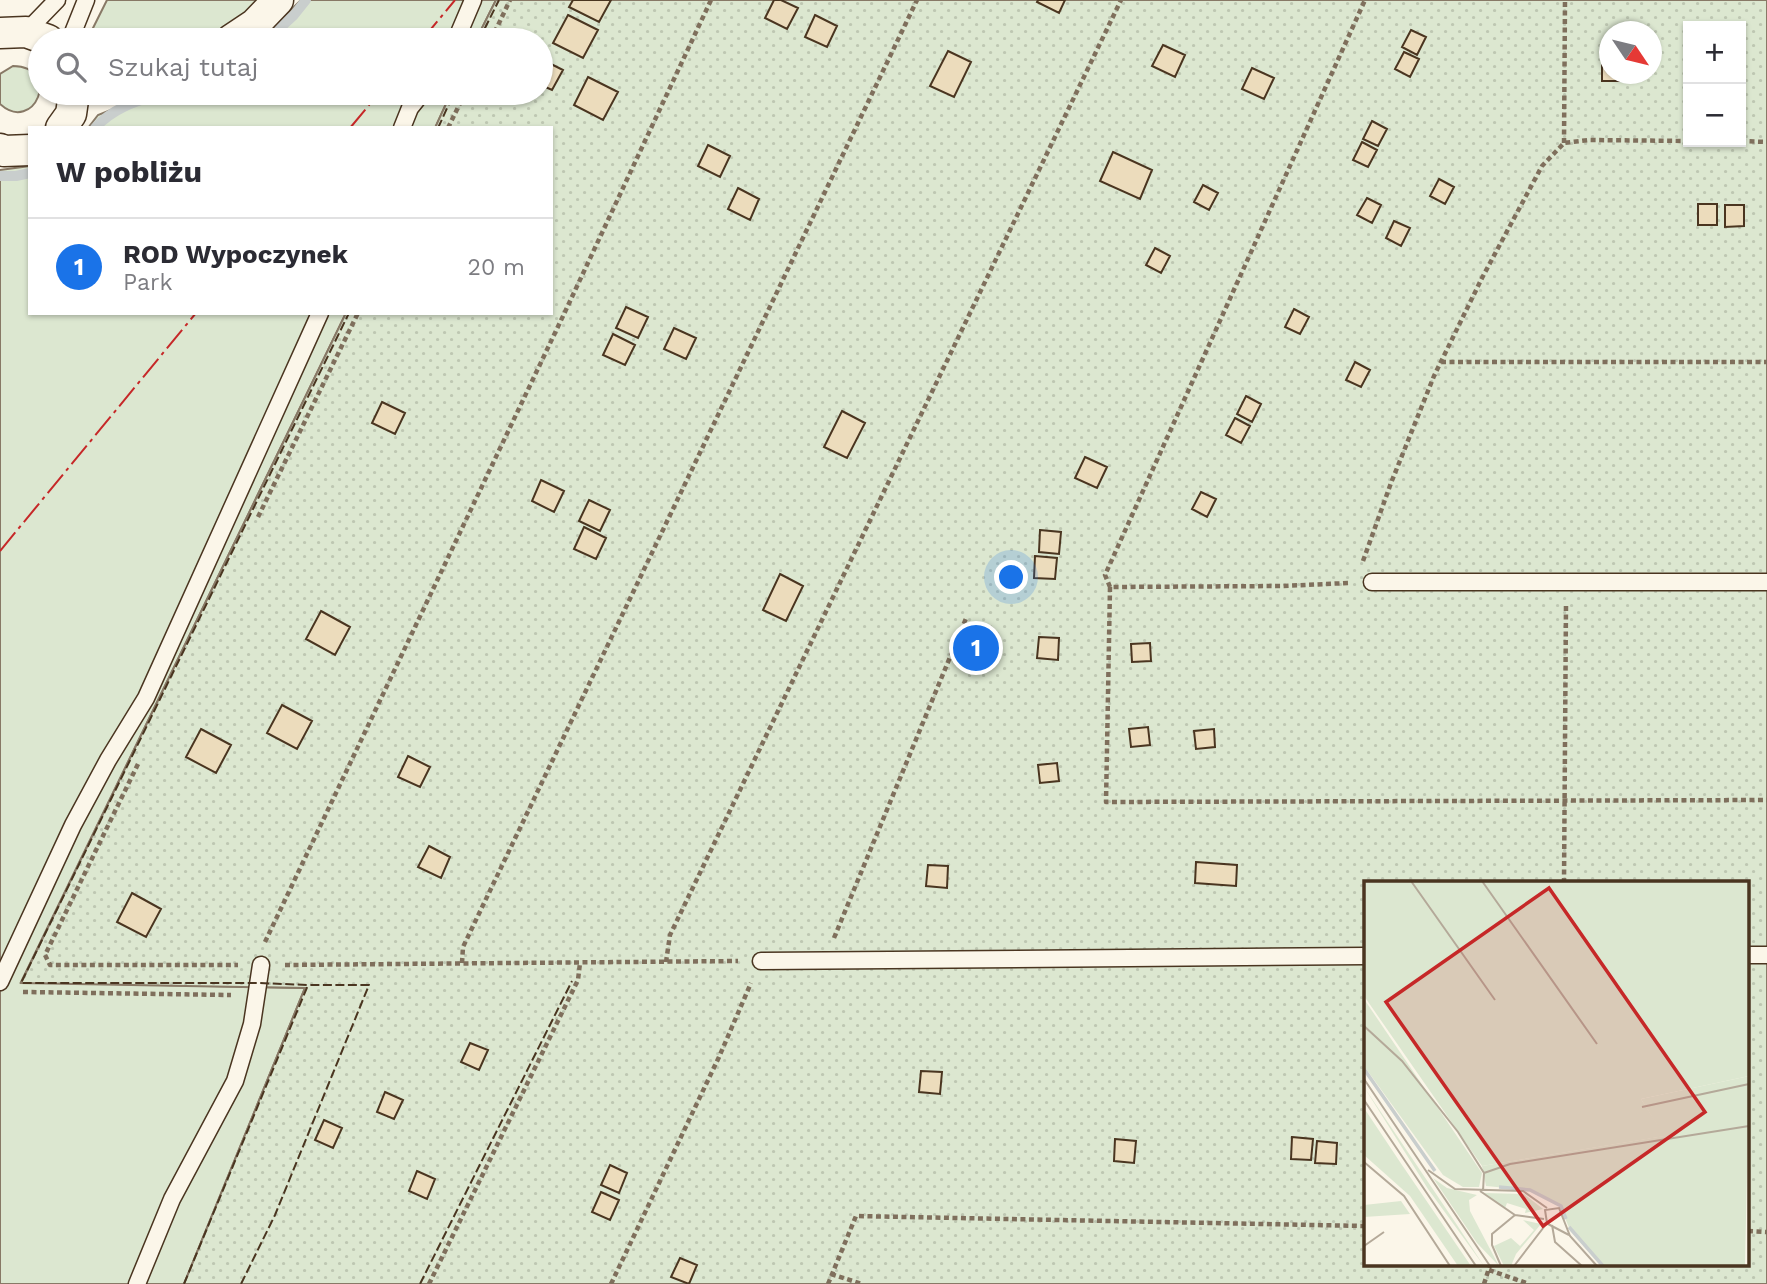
<!DOCTYPE html>
<html lang="pl">
<head>
<meta charset="utf-8">
<style>
	:root { --surface:#fff; --page:#f2f2f3; --text:#2b2b33; --muted:#7c7c81; --line:#e1e1e2; --accent:#1a73e8 }
	body { margin:0; font-family:"Work Sans",sans-serif; background:var(--page); color:var(--text) }
	.controls { position:absolute; right:21px; top:21px; display:grid; overflow:hidden; border-radius:0px; box-shadow:0 2px 5px #0004 }
	.controls button { width:63px; height:63px; display:grid; place-items:center; padding:0; border:0; border-bottom:2px solid var(--line); background:var(--surface); color:var(--text); font:35px sans-serif }
	.compass { position:absolute; left:1599px; top:21px; width:63px; height:63px; border-radius:50%; background:var(--surface); box-shadow:0 2px 5px #0004; rotate:125deg }
	.you { position:absolute; left:1012px; top:578px; width:24px; height:24px; margin:-18px; border:5px solid #fff; border-radius:50%; background:#1a73e8; box-shadow:0 0 0 10px #1a73e833 }
	.badge { display:grid; place-items:center; width:46px; height:46px; border-radius:50%; background:var(--accent); color:#fff; font-size:23px; font-weight:700 }
	.pin { position:absolute; translate:-50% -50%; border:4px solid #fff; box-shadow:0 2px 7px #0006 }
	.list { margin:0; padding:0; list-style:none }
	h2 { display:flex; justify-content:space-between; align-items:center; height:91px; margin:0; padding:0 28px; font-size:30px }
	h2 small { font-size:23px; font-weight:400; color:var(--muted) }
	.list li { display:grid; grid-template-columns:46px 1fr auto; gap:21px; align-items:center; box-sizing:border-box; height:98px; padding:0 28px; border-top:2px solid var(--line) }
	.list b { display:block; font-size:26px; white-space:nowrap }
	.list p { margin:0; font-size:23px; white-space:nowrap; color:var(--muted) }
	.list em { font-size:23px; font-style:normal; color:var(--muted) }
	.icon { flex:none; width:38px; height:38px; fill:none; stroke:currentColor; stroke-width:2; stroke-linecap:round; stroke-linejoin:round }
	.map { position:relative; flex:none; width:1767px; height:1284px; overflow:hidden }
	.search { position:absolute; background:var(--surface); box-shadow:0 2px 5px #0004; left:28px; top:28px; width:525px; height:77px; display:flex; align-items:center; gap:18px; box-sizing:border-box; padding:0 24px; border-radius:38px; color:var(--muted); font-size:26px }
	.panel { position:absolute; background:var(--surface); box-shadow:0 2px 5px #0004; left:28px; top:126px; width:525px; height:189px; border-radius:0px }
	.map>svg:first-child { display:block }
	.grass { fill:#dce7d0; stroke:#887966; stroke-width:2 }
	.garden { fill:url(#garden-dots); stroke:#887966; stroke-width:2; fill-rule:evenodd }
	.lines { fill:none; stroke-linecap:round; stroke-linejoin:round }
	.stream { stroke:#c9cecd; stroke-width:10 }
	.building { fill:#ecdcbc; stroke:#4a3520; stroke-width:2 }
	.lane-casing { stroke:#4a3520; stroke-width:19 }
	.street-casing { stroke:#4a3520; stroke-width:33 }
	.path { stroke:#7f6f5c; stroke-width:4.5; stroke-dasharray:5 3.5; stroke-linecap:butt }
	.lane { stroke:#fbf6e9; stroke-width:16 }
	.street { stroke:#fbf6e9; stroke-width:30 }
	.fence { stroke:#4a3520; stroke-width:2; stroke-dasharray:9 3.5; stroke-linecap:butt }
	.power { stroke:#c62828; stroke-width:2; stroke-dasharray:24 5 3.5 5; stroke-linecap:butt }
	.inset-river { fill:none; stroke:#c9cecd; stroke-width:3.5 }
	.inset-road { fill:none; stroke:#b4a999; stroke-width:2 }
	.view { fill:#c62828; fill-opacity:0.15; stroke:#c62828; stroke-width:3.5 }
	.inset-edge { fill:none; stroke:#4a3520; stroke-width:3.5 }
</style>
</head>
<body>
<div class="map">
<svg width="1767" height="1284" viewBox="0 0 1767 1284">
	<defs>
		<pattern id="garden-dots" width="8" height="8" patternUnits="userSpaceOnUse" patternTransform="scale(1.75)"><rect width="8" height="8" fill="#dce7d0"/><path d="M2 2h.1M6 6h.1" fill="none" stroke="#bec7b2" stroke-width="1.8" stroke-linecap="round"/></pattern>
	</defs>
	<rect width="100%" height="100%" fill="#fbf6e9"/>
	<path class="grass" d="M107,0H259L239,21L202,40H87Z
		M301,0H496L476,40H260Z
		M13,66C63,67 34,135 0,104V74Z
		M153,93H451L435,128H88L98,115Z
		M30,166V313H346L21,982L305,988L184,1284H0V170Z"/>
	<path class="garden" d="M496,0H1767V1284H184L305,988L21,983L346,313H551V128H435L451,93H541V40H476ZM1688,26H1741V142H1688ZM1610,32H1652V74H1610ZM1366,883H1748V1265H1366Z"/>
	<g class="lines">
		<path class="stream" d="M267,40L294,15L306,0
			M95,128C114,107 137,101 163,93
			M0,176H16L30,173"/>
	</g>
	<path class="building" d="M573,0H611L599,22L569,7Z
		M774,0H781L798,8L787,29L765,18Z
		M1038,0H1065L1059,13L1037,2Z
		M568,15L598,30L583,58L553,43Z
		M815,15L837,26L827,47L805,37Z
		M1411,30L1426,37L1417,55L1402,47Z
		M1163,45L1185,55L1175,77L1152,66Z
		M948,51L971,62L954,97L930,86Z
		M1404,52L1419,59L1410,77L1395,69Z
		M541,59L563,70L552,90L541,85Z
		M1602,60H1610V74H1621V81H1602Z
		M1252,68L1274,78L1264,99L1242,89Z
		M588,77L618,92L603,120L574,105Z
		M1372,121L1387,129L1378,146L1363,139Z
		M1362,142L1377,150L1368,167L1353,160Z
		M708,145L730,156L720,177L698,166Z
		M1113,152L1152,170L1140,199L1100,181Z
		M1439,179L1454,187L1445,204L1430,196Z
		M1203,185L1218,193L1209,210L1194,202Z
		M738,188L759,199L750,220L728,209Z
		M1367,198L1381,205L1372,223L1357,215Z
		M1698,204H1717V225H1698Z
		M1725,205H1744V226L1725,227Z
		M1394,221L1410,228L1401,246L1386,238Z
		M1155,248L1170,256L1161,273L1146,265Z
		M626,307L648,317L638,338L616,328Z
		M1294,309L1309,317L1300,334L1285,327Z
		M674,328L696,338L686,359L664,349Z
		M613,334L635,345L625,365L603,355Z
		M1355,362L1370,370L1361,387L1346,380Z
		M1246,396L1261,404L1252,422L1237,414Z
		M382,402L405,413L395,434L372,423Z
		M842,411L865,423L847,458L824,447Z
		M1235,418L1250,426L1241,443L1226,435Z
		M1085,457L1107,467L1097,488L1075,478Z
		M541,480L564,491L554,512L532,501Z
		M1201,492L1216,499L1207,517L1192,509Z
		M589,500L610,510L600,531L579,521Z
		M584,527L606,538L596,559L574,549Z
		M1040,530L1061,532L1059,554L1039,552Z
		M1035,556L1057,558L1055,579L1034,578Z
		M780,574L803,586L786,621L763,610Z
		M321,611L350,627L335,655L306,639Z
		M1039,637L1059,638L1058,660L1037,658Z
		M1150,643L1151,661L1132,662L1131,644Z
		M282,705L312,721L297,749L267,733Z
		M1148,727L1150,745L1131,747L1129,729Z
		M201,729L231,745L216,773L186,757Z
		M1214,729L1215,747L1196,749L1194,731Z
		M408,756L430,767L420,787L398,777Z
		M1057,763L1059,781L1040,783L1038,765Z
		M429,846L450,857L441,878L418,867Z
		M1196,862L1237,865L1236,886L1195,883Z
		M928,865L948,866L947,888L926,886Z
		M132,893L161,909L146,937L117,922Z
		M470,1043L488,1050L479,1070L461,1062Z
		M921,1071L942,1072L940,1094L919,1092Z
		M385,1092L403,1100L394,1119L377,1112Z
		M324,1120L342,1128L333,1148L315,1140Z
		M1292,1137L1313,1139L1311,1160L1291,1159Z
		M1115,1139L1136,1141L1134,1163L1114,1161Z
		M1317,1141L1337,1143L1336,1164L1315,1163Z
		M610,1165L627,1173L619,1193L601,1185Z
		M417,1171L435,1179L427,1199L409,1191Z
		M601,1192L619,1200L610,1220L592,1212Z
		M680,1258L697,1265L689,1284L671,1277Z"/>
	<g class="lines">
		<defs>
			<path id="lane" d="M26,32L57,0
				M70,40L86,0
				M456,40L473,0
				M402,128L410,108L422,93
				M1372,582H1767
				M1748,955H1767
				M761,961L1366,956
				M0,982L73,825L108,760L146,698L320,313
				M137,1284L172,1199L235,1081L252,1024L261,965"/>
			<path id="street" d="M0,33L26,32L48,40
				M231,40L255,24L278,0
				M61,128L71,114L74,93
				M0,149L4,151L30,150"/>
		</defs>
		<use href="#lane" class="lane-casing"/>
		<use href="#street" class="street-casing"/>
		<path class="path" d="M491,40L510,0
			M448,128L465,93
			M1741,141L1767,142
			M1564,143L1565,0
			M1441,362H1767
			M258,517L358,313
			M1363,561L1391,483L1434,376L1482,278L1542,166L1564,143L1589,140L1688,141
			M1348,583L1282,586L1110,587L1105,575L1365,0
			M1110,587L1106,802L1767,800
			M138,764L45,955L50,965H238
			M1564,883L1566,604
			M834,938L967,616
			M265,942L564,314L711,0
			M666,962L670,935L1121,0
			M462,963L463,947L917,0
			M285,965L738,961
			M23,992L231,995
			M1748,1231L1767,1232
			M1489,1270L1529,1284
			M831,1274L862,1284
			M429,1284L578,980L580,963
			M611,1284L719,1057L751,983
			M828,1284L856,1216L1366,1226
			M1484,1284L1490,1265"/>
		<use href="#lane" class="lane"/>
		<use href="#street" class="street"/>
		<path class="fence" d="M479,40L499,0
			M438,128L454,93
			M184,1284L308,985L259,983H21L349,313
			M241,1284L275,1215L369,985H308
			M420,1284L572,981"/>
		<path class="power" d="M422,40L455,0
			M350,128L379,93
			M0,551L196,313"/>
	</g>
	<g transform="translate(1364 881)">
		<rect width="385" height="385" fill="#fbf6e9"/>
		<path d="M385,195L381,385H237L206,349L196,325L164,309L122,305L118,285L300,255L277,218ZM0,206L91,341L120,385L64,308ZM0,227L38,284L107,385H94L46,315L0,274ZM69,297L83,307L113,314L105,319L106,330L135,385L113,362ZM120,312L160,313L179,328L161,332L162,328L143,322L141,327ZM37,320L46,333L0,336V324ZM159,339L177,343L152,373L147,385H140L130,365L147,357L156,365L170,349Z" fill="#dce7d0"/>
		<path d="M0,118L118,292L115,306H99L79,294L0,185Z" fill="#dce7d0"/>
		<path d="M0,0H385V195L277,218L301,255L118,285L0,115Z" fill="#dce7d0"/>
		<path class="inset-river" d="M0,188L71,290M135,306L166,309L197,325L202,338M205,346L239,385"/>
		<path class="inset-road" d="M47,0L131,119M118,0L233,163M0,145L38,180L94,251L120,292L119,310M0,198L126,385M0,219L112,385M278,226L385,203M0,281L40,315L86,385M64,289L91,308L159,310L183,327M120,292L146,283L385,245M116,310L151,334L180,338M183,342L181,329L195,327L206,355L233,385M184,343L205,354M188,344L191,361L218,385M0,365L20,351M137,385L128,364V353L151,334M150,385L183,342"/>
		<path class="view" d="M185,7L341,231L179,345L22,121Z"/>
		<rect width="385" height="385" class="inset-edge"/>
	</g>
</svg>
<div class="controls">
<button>+</button>
<button>−</button>
</div>
<svg class="compass" viewBox="-18 -18 36 36"><path d="M0-13l5 13h-10z" fill="#e53935"/><path d="M0 13l5-13h-10z" fill="#7c7c81"/></svg>
<div class="you"></div>
<div class="pin badge" style="left:976px;top:648px">1</div>
<div class="search"><svg class="icon" aria-label="search" viewBox="0 0 24 24"><circle cx="10" cy="10" r="6"/><path d="M15 15l6 6"/></svg>Szukaj tutaj</div>
<section class="panel">
<h2>W pobliżu<small></small></h2>
<ul class="list">
<li><span class="badge">1</span><div><b>ROD Wypoczynek</b><p>Park</p></div><em>20 m</em></li>
</ul>
</section>
</div>
</body>
</html>
